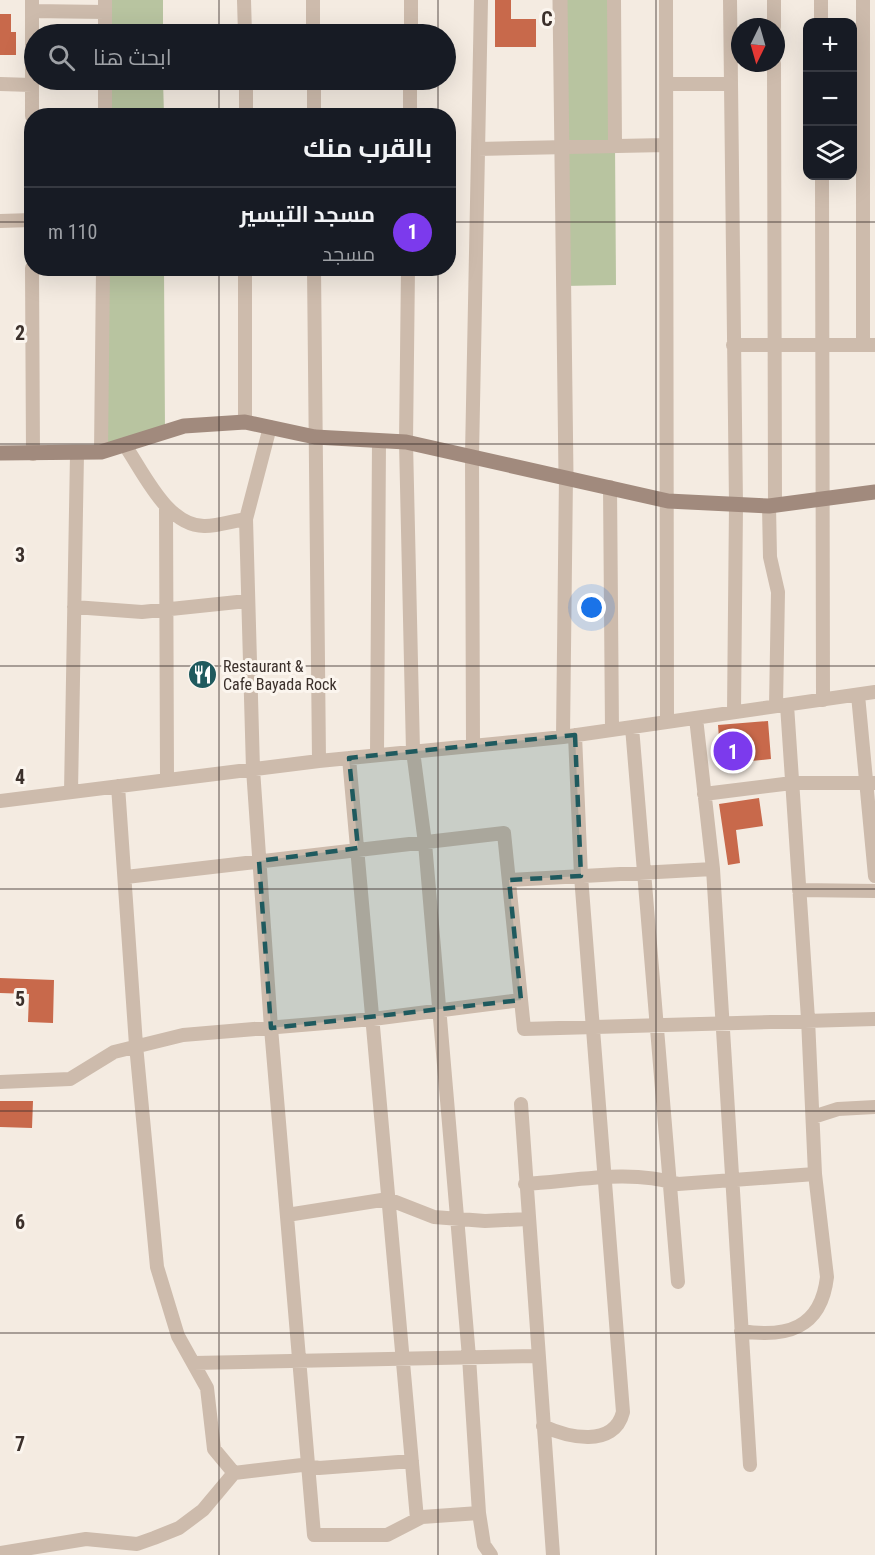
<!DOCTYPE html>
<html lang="ar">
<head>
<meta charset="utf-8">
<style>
	:root { --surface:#171b24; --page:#20242c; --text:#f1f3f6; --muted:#9ea1a6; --line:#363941; --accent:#7c3aed }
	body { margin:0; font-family:"Roboto Condensed",Cairo,sans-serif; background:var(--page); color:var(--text); direction:rtl }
	.controls { position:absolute; right:18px; top:18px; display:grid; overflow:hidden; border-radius:12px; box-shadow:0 6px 24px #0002 }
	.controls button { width:54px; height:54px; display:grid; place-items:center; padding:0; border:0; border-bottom:2px solid var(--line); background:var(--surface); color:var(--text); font:30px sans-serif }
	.compass { position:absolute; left:731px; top:18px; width:54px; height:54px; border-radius:50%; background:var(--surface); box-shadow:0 6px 24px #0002; rotate:185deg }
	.you { position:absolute; left:592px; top:608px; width:21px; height:21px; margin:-15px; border:4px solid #fff; border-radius:50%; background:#1a73e8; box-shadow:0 0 0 9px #1a73e833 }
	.badge { display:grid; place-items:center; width:39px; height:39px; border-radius:50%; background:var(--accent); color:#fff; font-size:20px; font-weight:700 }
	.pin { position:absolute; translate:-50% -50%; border:3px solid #fff; box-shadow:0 2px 6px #0006 }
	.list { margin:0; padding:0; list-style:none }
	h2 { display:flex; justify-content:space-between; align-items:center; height:78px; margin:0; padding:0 24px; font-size:26px }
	h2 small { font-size:20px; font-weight:400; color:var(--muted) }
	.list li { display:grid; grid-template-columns:39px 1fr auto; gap:18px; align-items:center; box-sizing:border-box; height:90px; padding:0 24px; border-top:2px solid var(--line) }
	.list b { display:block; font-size:22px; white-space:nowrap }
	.list p { margin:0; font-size:20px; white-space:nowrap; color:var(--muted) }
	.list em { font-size:20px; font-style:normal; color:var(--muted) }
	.icon { flex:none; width:33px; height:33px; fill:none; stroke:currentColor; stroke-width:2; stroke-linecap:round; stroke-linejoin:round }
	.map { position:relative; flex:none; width:875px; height:1555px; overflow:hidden; direction:ltr }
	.search { position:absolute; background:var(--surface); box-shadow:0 6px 24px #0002; left:24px; top:24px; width:432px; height:66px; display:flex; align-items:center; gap:15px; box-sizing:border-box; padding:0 21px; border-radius:33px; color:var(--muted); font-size:22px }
	.panel { position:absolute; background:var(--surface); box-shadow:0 6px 24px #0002; left:24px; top:108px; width:432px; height:168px; border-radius:24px; direction:rtl }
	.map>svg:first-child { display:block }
	.green { fill:#b8c4a0 }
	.building { fill:#c8694b }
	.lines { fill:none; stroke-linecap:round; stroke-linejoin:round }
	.minor { stroke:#cdbbac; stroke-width:14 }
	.tertiary { stroke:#cdbbac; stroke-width:15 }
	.secondary { stroke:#a18a7d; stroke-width:15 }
	.marked { fill:#1f5a5e; fill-opacity:0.2; stroke:#1f5a5e; stroke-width:4.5; stroke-dasharray:12 8; stroke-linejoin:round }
	.grid { fill:none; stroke:#3b302b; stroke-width:1.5; stroke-opacity:0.55 }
	.labels { text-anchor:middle; stroke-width:6; stroke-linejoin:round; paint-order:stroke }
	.poi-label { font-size:16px; fill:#3b302b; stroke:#fbf5ee; text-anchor:start }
	.grid-label { font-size:20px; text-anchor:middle; font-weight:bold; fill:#3b302b; stroke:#fbf5ee; stroke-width:6; stroke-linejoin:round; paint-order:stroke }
</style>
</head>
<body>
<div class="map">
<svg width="875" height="1555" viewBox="0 0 875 1555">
	<rect width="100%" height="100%" fill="#f4ebe1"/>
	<path class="green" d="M105,0H163V34H105Z
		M560,0H614L616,285L564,286Z
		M105,80H163L164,115L105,116Z
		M103,269H164L165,431L101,452Z"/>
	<path class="building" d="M495,0H511V19H536V47H495Z
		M0,14H11V32H16V55H0Z
		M768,721L771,759L721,764L718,725Z
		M759,798L763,826L736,830L740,863L728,865L719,804Z
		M0,978L54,980L53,1023L28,1022L29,994L0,993Z
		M0,1101H33L32,1128L0,1127Z"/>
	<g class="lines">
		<path class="minor" d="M244,0L245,34
			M313,0V34
			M614,0L615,144
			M666,0L667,722
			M730,0L736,505L734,712
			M774,0V27
			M821,0V22
			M863,0V345
			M32,11L105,12
			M105,34V0
			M411,34V0
			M774,63L775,505
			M314,80V116
			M0,84L32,85V0
			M666,84H731
			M32,116V85
			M105,116V80
			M246,116V80
			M410,116V80
			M478,149L666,145
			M822,176L823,700
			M0,221L32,220
			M32,268L33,454
			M314,268L319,761
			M408,268L406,442L413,751L425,843L469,1357L479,1513L484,1545L491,1555
			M733,345H875
			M245,422V268
			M270,427L246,519L253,769L271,1028L314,1535H387L422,1517L479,1513
			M124,444C143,471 167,527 205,526C218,526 233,521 246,519
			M101,452L103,268
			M610,487L612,730
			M166,506L167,780
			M769,506L770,557L778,592L776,706
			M74,607L142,612L247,601
			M858,695L875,876
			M696,718L713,869L750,1465
			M632,727L678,1282
			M563,737L566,476
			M473,745L472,455L481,0
			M377,755L379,441
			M349,758L417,1519
			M118,786L136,1045L157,1267L178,1336L207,1388L214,1449L234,1473
			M71,792L77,454
			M704,794L792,783H875
			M0,801L319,761L563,737L875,692
			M126,877L504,833L524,1029L875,1019
			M509,880L713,869
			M799,890L875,891
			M0,1082L70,1079L114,1052L183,1035L373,1019L521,1000
			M521,1104L553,1555
			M813,1117L838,1109L875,1107
			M525,1184C575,1181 630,1169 678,1184L815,1174
			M287,1215L388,1199L434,1217L485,1221L527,1219
			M741,1331C786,1338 821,1329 827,1277L815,1174L808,1019L787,705
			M194,1363L537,1356
			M543,1426C567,1437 614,1449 623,1412L581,876L575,735
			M0,1553L86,1539L137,1544L154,1538L179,1528L203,1510L234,1473L302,1465L319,1468L412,1461"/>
		<path class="tertiary" d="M560,0L566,476"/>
		<path class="secondary" d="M0,453L101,452L184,426L245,422L315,437L406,442L668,501L769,506L875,492"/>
	</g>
	<path class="marked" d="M575,735L581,876L509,880L521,1000L271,1028L259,861L358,848L349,758Z"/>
	<path class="grid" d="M219,0V34M438,0V34M656,0V1555M219,80V116M438,80V116M0,222H32M448,222H875M219,268V1555M438,268V1555M0,444H875M0,666H875M0,889H875M0,1111H875M0,1333H875"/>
	<defs>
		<symbol id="restaurant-disc" viewBox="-11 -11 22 22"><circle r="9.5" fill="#1f5a5e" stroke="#fbf5ee"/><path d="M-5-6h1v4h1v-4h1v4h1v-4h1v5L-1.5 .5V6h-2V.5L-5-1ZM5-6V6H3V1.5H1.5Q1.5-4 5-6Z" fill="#fff"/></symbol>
	</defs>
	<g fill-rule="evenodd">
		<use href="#restaurant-disc" x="186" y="658" width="33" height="33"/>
	</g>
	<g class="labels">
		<g class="poi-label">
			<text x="223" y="672">Restaurant &amp;<tspan x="223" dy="18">Cafe Bayada Rock</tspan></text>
		</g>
	</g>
	<g class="grid-label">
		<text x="547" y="26">C</text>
		<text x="20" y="340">2</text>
		<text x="20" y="562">3</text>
		<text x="20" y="784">4</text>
		<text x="20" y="1006">5</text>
		<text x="20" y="1229">6</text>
		<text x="20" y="1451">7</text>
	</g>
</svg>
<div class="controls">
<button>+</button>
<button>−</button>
<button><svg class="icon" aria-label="layers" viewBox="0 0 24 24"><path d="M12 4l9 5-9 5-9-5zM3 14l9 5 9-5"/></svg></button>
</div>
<svg class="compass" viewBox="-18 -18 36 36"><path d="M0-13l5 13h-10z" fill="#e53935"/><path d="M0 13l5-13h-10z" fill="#9ea1a6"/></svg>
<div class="you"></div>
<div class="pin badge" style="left:733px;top:751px">1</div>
<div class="search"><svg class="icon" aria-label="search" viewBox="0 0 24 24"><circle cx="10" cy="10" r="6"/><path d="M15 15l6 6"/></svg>ابحث هنا</div>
<section class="panel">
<h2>بالقرب منك<small></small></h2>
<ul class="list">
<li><span class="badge">1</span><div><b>مسجد التيسير</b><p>مسجد</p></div><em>110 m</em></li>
</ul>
</section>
</div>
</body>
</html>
